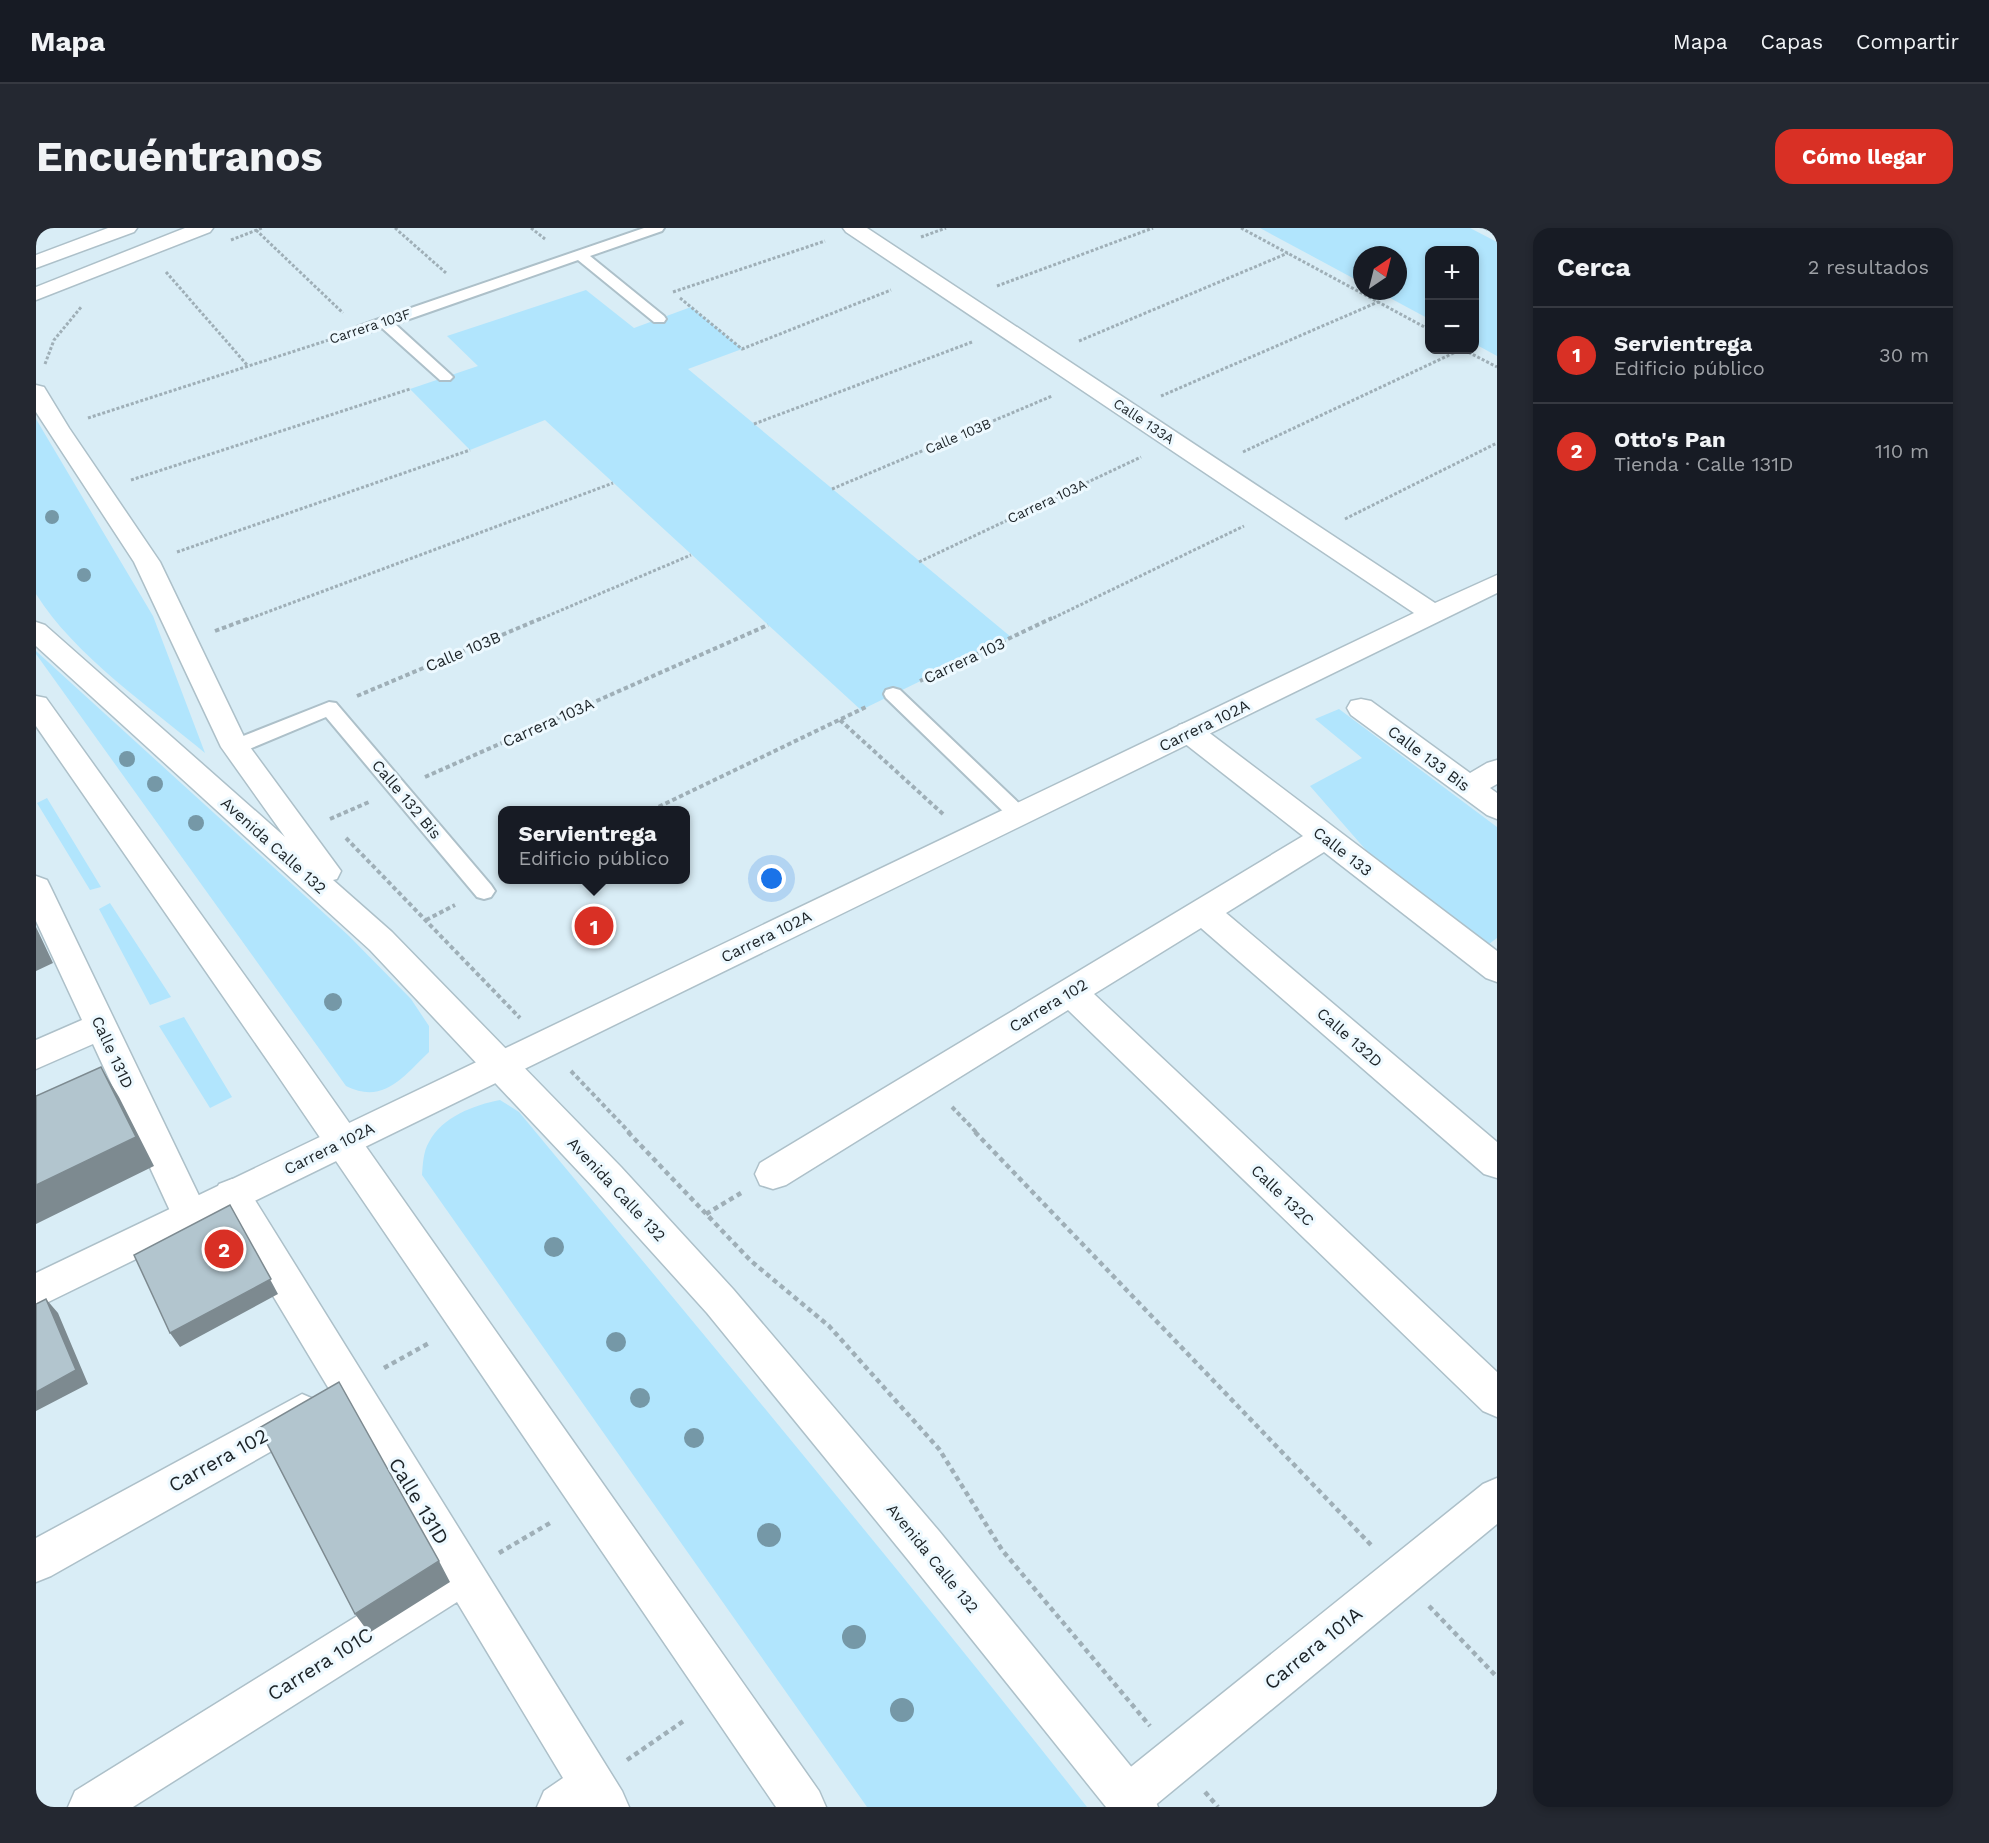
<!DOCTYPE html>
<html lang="es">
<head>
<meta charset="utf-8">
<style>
	:root { --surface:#171b24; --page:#242831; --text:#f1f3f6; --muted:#9ea1a6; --line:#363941; --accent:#d93025 }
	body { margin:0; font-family:"Work Sans",sans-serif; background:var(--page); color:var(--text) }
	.controls { position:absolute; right:18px; top:18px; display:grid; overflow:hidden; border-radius:12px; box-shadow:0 3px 9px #0003 }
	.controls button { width:54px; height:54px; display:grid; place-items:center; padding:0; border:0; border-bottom:2px solid var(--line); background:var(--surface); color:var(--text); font:30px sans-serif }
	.compass { position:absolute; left:1317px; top:18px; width:54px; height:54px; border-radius:50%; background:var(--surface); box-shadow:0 3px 9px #0003; rotate:35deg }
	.you { position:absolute; left:736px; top:651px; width:21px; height:21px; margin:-15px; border:4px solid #fff; border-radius:50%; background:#1a73e8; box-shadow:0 0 0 9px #1a73e833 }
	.badge { display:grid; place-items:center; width:39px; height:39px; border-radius:50%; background:var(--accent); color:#fff; font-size:20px; font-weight:700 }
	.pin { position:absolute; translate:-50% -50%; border:3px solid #fff; box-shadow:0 2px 6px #0006 }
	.popup { position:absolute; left:462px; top:578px; width:192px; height:78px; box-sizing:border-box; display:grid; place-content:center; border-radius:12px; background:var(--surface); filter:drop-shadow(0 2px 4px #0005); font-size:20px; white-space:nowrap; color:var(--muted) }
	.popup b { font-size:22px; color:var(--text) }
	.popup::after { content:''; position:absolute; left:50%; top:100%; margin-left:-12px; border:12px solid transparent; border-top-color:var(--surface) }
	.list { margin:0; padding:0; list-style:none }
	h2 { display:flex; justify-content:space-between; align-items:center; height:78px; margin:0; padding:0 24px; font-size:26px }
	h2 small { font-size:20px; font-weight:400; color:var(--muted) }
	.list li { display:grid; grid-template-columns:39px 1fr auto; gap:18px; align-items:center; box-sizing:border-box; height:96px; padding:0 24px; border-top:2px solid var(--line) }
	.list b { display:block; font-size:22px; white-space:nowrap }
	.list p { margin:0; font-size:20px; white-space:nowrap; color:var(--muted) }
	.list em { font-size:20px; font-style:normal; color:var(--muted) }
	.map { position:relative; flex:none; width:1461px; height:1579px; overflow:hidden; border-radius:18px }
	header { display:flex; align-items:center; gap:36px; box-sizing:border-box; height:84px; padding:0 30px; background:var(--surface); border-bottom:2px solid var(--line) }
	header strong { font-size:28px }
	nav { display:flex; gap:33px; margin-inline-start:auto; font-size:21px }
	.intro { display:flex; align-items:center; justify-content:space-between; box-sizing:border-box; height:144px; padding:0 36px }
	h1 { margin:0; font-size:42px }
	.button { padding:15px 27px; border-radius:18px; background:var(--accent); color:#fff; font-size:21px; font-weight:700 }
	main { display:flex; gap:36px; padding:0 36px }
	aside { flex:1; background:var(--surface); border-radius:18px; box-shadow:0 3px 9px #0003 }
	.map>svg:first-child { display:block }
	.green { fill:#b1e5fd }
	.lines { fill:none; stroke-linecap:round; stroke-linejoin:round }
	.service-casing { stroke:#adc0c9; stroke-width:4 }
	.minor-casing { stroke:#adc0c9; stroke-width:3 }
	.tertiary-casing { stroke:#adc0c9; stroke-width:3 }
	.primary-casing { stroke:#adc0c9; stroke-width:3 }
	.path-far2 { stroke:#9fafb7; stroke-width:3; stroke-dasharray:3 2; stroke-linecap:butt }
	.path-far1 { stroke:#9fafb7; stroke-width:4; stroke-dasharray:4.5 3; stroke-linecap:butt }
	.path { stroke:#9fafb7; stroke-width:4.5; stroke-dasharray:5 4; stroke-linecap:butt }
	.service { fill:#fff; fill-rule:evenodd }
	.minor { fill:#fff; fill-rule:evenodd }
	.tertiary { fill:#fff; fill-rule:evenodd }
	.primary { fill:#fff; fill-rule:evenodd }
	.tree { fill:#7598a7 }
	.shaded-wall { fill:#7d8a90 }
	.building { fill:#b2c5ce; stroke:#7d8a90; stroke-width:1.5 }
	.labels { text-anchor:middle; stroke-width:6; stroke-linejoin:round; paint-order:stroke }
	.far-street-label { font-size:14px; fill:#1c2327; stroke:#edf9ff }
	.street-label { font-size:16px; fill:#1c2327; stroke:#edf9ff }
	.near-street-label { font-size:20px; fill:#1c2327; stroke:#edf9ff }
</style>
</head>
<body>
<header>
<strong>Mapa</strong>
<nav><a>Mapa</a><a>Capas</a><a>Compartir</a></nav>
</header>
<div class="intro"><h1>Encuéntranos</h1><a class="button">Cómo llegar</a></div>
<main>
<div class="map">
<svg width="1461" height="1579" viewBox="0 0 1461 1579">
	<rect width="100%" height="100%" fill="#d9edf6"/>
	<path class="green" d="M1224,0H1434L1461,14V128L1439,116L1438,22H1394L1393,91L1341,63H1362V27H1326V55Z
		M550,62L598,100L655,79L706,121L652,141L975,409L825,482L509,192L434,222L374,161L442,138L411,108Z
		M0,191L117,388L169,525C114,479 38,427 0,366Z
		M0,423L313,708L375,771L393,798V824C368,848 348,877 310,858L0,426Z
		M1303,481L1461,599V710L1453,716L1336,629L1274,558L1326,530L1279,491Z
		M11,570L65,659L54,662L1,575Z
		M74,675L135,769L114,777L63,681Z
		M148,789L196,869L174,880L123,798Z
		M464,872L483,884C674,1114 866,1344 1051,1579H831L386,947C387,936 387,924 393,914C406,889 438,877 464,872Z"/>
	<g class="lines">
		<defs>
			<path id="service" d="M608,0H628L626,3L554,28L628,88L630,91L628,94H618L542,32L359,96L414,146L417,149L414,152H404L346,100L326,106L319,102L321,99L343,91Z
				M857,460L864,462L989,581L992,586L989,591L982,593L975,591L850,470L848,466L850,462Z
				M293,474L300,475L455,657L459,663L455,669L448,671L441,669L290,489L206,524L199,526L192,524L189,519L192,514Z"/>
			<path id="minor" d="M1325,471L1335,473L1434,545L1451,535L1461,532V556L1454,560L1461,565V591L1451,587L1315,487L1311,480L1315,473Z
				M1153,494L1163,497L1461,723V754L1450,750L1288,624L1190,685L1461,914V950L1448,946L1165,700L1058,766L1461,1144V1189L1447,1183L1032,782L750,957L737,961L724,957L719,946L724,935L1267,608L1143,511L1139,504L1143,497Z
				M0,648L11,652L15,660L167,976L172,987L167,998L154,1003L141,998L57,816L0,841V812L46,792L0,693Z
				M196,951L209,956L586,1563L593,1579H501L508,1563L527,1550L421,1374L97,1579H32L39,1563L400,1339L183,978L178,967L183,956Z
				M266,1166L280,1172L286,1185L280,1198L15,1348L0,1354V1310Z
				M1461,1250V1296L1117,1579H1073L1069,1570L1076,1554L1447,1256Z"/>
			<path id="tertiary" d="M807,0H831L1399,375L1461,347V365L0,1080V1045L1378,385L810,4Z"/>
			<path id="primary" d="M72,0H101L98,4L0,40V27Z
				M149,0H177L174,4L0,72V59Z
				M0,157L8,159L33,200L124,334L211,515L305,643L301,651L297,652L356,704L585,939L697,1061L903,1303L1115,1563L1122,1579H1070L873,1333L671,1085L559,961L334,722L0,418V394L9,397L249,609L185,519L98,334L0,184Z
				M0,468L10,470L262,822L783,1563L790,1579H740L238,842L0,498Z"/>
		</defs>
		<use href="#service" class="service-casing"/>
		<use href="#minor" class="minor-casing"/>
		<use href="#tertiary" class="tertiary-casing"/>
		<use href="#primary" class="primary-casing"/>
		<path class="path-far2" d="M359,0L410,45
			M495,0L509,11
			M1205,0L1394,102
			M1449,0L1461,6
			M220,2L307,85
			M885,9L910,0
			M195,12L226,0
			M130,44L212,138
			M961,58L1117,0
			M637,64L789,13
			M644,70L706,121L855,62
			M1043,113L1252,25
			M1428,122L1461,139
			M9,136L18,112L46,78
			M1125,168L1342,74
			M52,190L302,109
			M718,196L936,114
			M1207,224L1424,122
			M95,252L374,161
			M796,261L1016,168
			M1309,291L1461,215
			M141,324L434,222
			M883,334L1105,229
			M210,392L577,255
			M502,392L655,327
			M1013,392L1208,298"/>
		<path class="path-far1" d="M179,403L214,390
			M884,453L1016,390
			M321,468L506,390
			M804,492L908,587
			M389,549L732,397
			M616,582L832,478
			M294,591L333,574
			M310,610L484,790
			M390,692L419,677
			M535,843L594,905
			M916,879L941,905"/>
		<path class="path" d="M592,904L715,1033L793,1098L903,1221L966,1322L1114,1498
			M939,904L1336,1318
			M670,986L705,965
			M348,1140L395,1114
			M463,1325L514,1295
			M1393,1378L1461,1449
			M591,1532L649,1492
			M1169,1564L1182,1579"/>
		<use href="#service" class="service"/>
		<use href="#minor" class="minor"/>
		<use href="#tertiary" class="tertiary"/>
		<use href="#primary" class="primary"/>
	</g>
	<g class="tree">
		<circle cx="16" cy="289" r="7"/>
		<circle cx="48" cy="347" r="7"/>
		<circle cx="91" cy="531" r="8"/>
		<circle cx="119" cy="556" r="8"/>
		<circle cx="160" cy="595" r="8"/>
		<circle cx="297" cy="774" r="9"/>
		<circle cx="518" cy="1019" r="10"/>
		<circle cx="580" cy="1114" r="10"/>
		<circle cx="604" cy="1170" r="10"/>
		<circle cx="658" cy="1210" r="10"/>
		<circle cx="733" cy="1307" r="12"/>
		<circle cx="818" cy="1409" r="12"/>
		<circle cx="866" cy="1482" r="12"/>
	</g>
	<path class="shaded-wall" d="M0,699L17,735L0,743Z
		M65,839L83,869L118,938L0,996V957Z
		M194,977L242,1066L144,1119L134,1105Z
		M10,1071L22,1085L52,1156L0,1183V1164Z
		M403,1333L414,1354L333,1405L319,1386Z"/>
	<path class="building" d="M65,839L100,909L0,957V868Z
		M194,977L235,1051L134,1105L98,1027Z
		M10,1071L40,1142L0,1164V1076Z
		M303,1154L403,1333L319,1386L223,1200Z"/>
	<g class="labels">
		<g class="far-street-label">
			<text transform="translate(334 98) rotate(-18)" y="5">Carrera 103F</text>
			<text transform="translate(1108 193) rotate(34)" y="5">Calle 133A</text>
			<text transform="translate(922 208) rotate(-23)" y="5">Calle 103B</text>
			<text transform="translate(1011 273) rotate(-25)" y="5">Carrera 103A</text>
		</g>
		<g class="street-label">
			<text transform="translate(427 423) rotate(-23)" y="6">Calle 103B</text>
			<text transform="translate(928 432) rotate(-25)" y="6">Carrera 103</text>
			<text transform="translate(512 494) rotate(-24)" y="6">Carrera 103A</text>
			<text transform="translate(1168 497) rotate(-26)" y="6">Carrera 102A</text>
			<text transform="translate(1393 530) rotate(37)" y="6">Calle 133 Bis</text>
			<text transform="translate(371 571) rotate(50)" y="6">Calle 132 Bis</text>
			<text transform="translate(238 617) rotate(42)" y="6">Avenida Calle 132</text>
			<text transform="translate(1307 623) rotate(38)" y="6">Calle 133</text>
			<text transform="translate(730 708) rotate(-26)" y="6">Carrera 102A</text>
			<text transform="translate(1012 777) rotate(-31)" y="6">Carrera 102</text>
			<text transform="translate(1314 809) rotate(41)" y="6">Calle 132D</text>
			<text transform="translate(77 824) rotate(65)" y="6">Calle 131D</text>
			<text transform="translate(293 920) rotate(-26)" y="6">Carrera 102A</text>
			<text transform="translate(581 961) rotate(47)" y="6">Avenida Calle 132</text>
			<text transform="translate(1247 967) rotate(44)" y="6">Calle 132C</text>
			<text transform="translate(897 1330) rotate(51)" y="6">Avenida Calle 132</text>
		</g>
		<g class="near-street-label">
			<text transform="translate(182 1232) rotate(-29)" y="7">Carrera 102</text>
			<text transform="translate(383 1273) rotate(59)" y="7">Calle 131D</text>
			<text transform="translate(1277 1420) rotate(-39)" y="7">Carrera 101A</text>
			<text transform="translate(284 1436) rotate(-32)" y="7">Carrera 101C</text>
		</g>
	</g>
</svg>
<div class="controls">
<button>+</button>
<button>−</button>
</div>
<svg class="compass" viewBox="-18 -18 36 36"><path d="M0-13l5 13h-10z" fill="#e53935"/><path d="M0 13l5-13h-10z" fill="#9ea1a6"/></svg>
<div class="you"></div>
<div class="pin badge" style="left:558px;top:698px">1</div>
<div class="popup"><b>Servientrega</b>Edificio público</div>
<div class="pin badge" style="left:188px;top:1021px">2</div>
</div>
<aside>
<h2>Cerca<small>2 resultados</small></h2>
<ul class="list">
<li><span class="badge">1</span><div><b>Servientrega</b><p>Edificio público</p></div><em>30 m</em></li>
<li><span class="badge">2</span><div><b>Otto's Pan</b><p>Tienda · Calle 131D</p></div><em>110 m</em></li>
</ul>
</aside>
</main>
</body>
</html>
